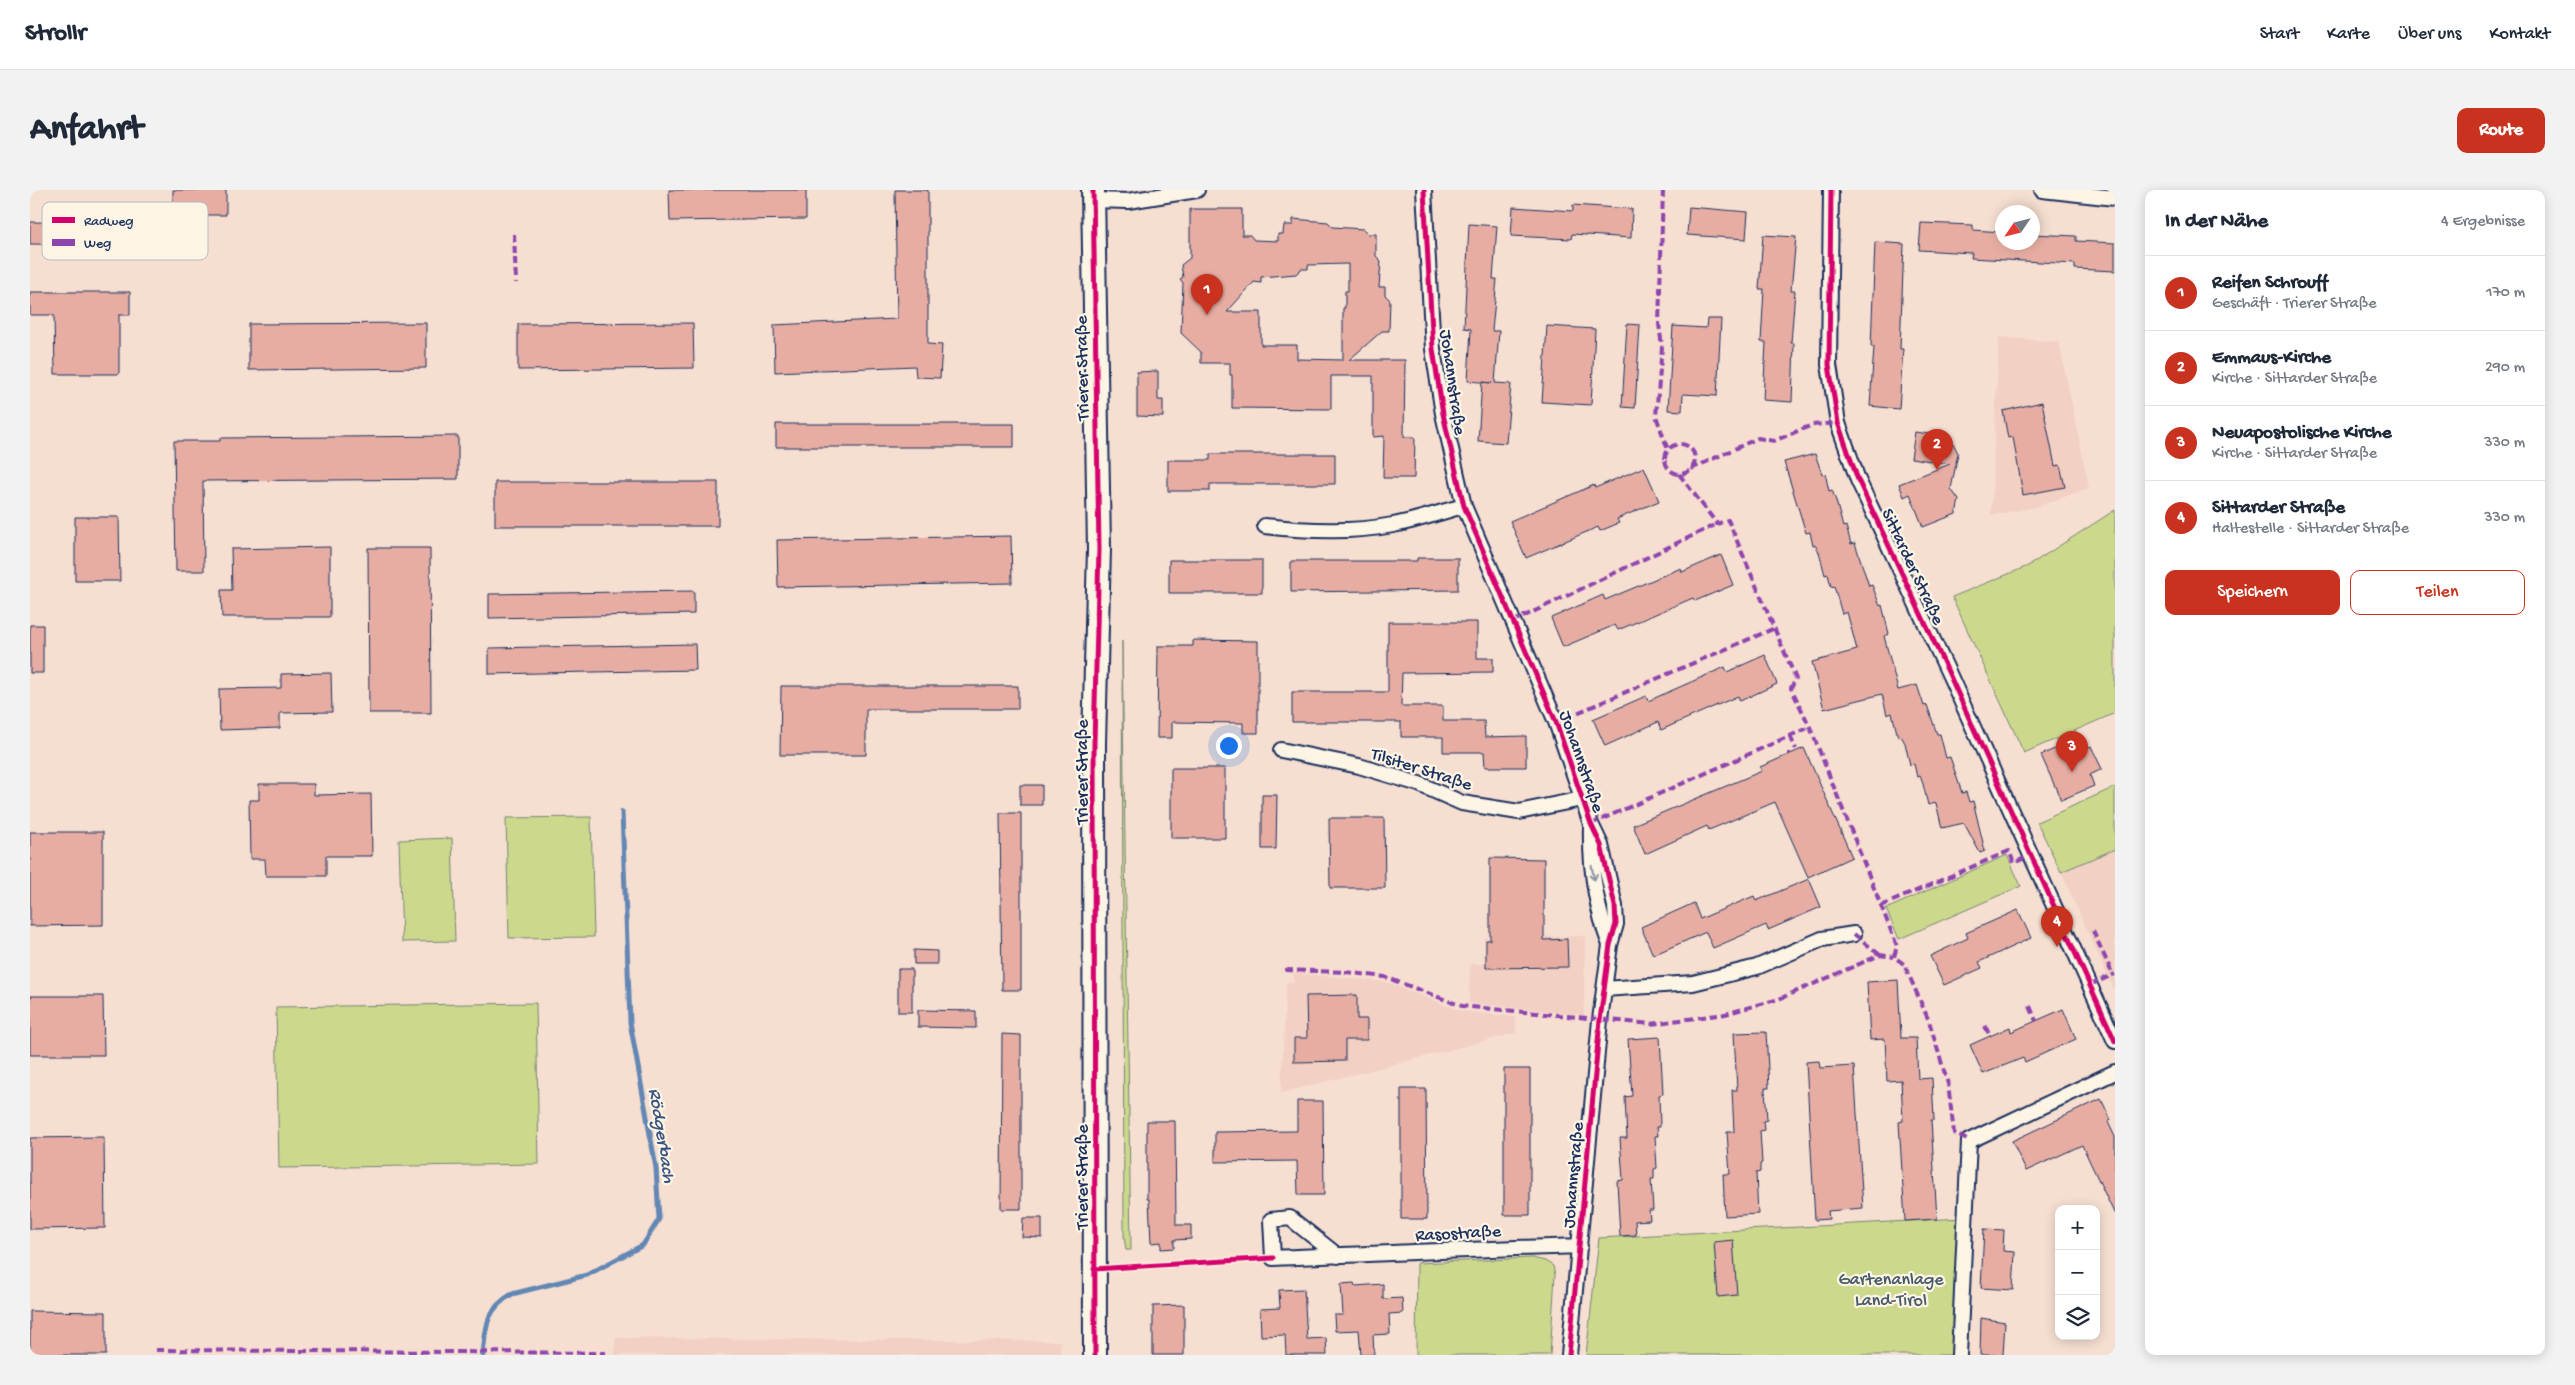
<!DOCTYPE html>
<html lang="de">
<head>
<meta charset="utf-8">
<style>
	:root { --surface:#fff; --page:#f2f2f3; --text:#1f2937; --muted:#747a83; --line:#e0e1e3; --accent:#c8321e }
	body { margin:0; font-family:"Gochi Hand",sans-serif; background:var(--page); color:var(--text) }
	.controls { position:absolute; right:15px; bottom:15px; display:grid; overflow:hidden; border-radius:10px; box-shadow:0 2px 12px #0003 }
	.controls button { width:45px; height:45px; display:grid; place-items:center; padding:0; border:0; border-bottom:1px solid var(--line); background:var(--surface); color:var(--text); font:25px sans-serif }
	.compass { position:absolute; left:1965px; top:15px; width:45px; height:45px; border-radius:50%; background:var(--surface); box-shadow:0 2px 12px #0003; rotate:235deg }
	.you { position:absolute; left:1198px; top:555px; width:18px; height:18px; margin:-12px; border:4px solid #fff; border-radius:50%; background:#1a73e8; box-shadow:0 0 0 8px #1a73e833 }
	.badge { display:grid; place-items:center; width:32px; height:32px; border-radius:50%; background:var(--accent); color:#fff; font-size:16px; font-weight:700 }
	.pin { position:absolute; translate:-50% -41px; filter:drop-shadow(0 1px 2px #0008) }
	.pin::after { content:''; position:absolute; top:26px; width:18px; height:15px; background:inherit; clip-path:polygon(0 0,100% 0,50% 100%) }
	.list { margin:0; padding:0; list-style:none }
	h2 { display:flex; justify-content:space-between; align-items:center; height:65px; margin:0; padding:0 20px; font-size:21px }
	h2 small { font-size:16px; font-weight:400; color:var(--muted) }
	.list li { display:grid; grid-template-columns:32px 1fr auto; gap:15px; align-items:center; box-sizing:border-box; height:75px; padding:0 20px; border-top:1px solid var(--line) }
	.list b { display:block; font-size:19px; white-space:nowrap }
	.list p { margin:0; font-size:16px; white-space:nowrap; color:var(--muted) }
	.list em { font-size:16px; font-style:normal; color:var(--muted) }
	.actions { display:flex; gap:10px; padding:15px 20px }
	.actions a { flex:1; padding:11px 0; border:1px solid var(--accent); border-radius:10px; text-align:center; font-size:18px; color:var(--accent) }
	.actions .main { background:var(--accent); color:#fff }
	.icon { flex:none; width:28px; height:28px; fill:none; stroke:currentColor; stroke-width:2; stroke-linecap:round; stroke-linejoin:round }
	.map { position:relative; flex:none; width:2085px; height:1165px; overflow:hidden; border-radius:10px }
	header { display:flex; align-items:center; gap:30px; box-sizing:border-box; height:70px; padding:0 25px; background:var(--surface); border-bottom:1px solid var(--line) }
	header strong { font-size:24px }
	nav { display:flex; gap:28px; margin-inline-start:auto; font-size:18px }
	.intro { display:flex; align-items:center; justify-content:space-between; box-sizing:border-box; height:120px; padding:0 30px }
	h1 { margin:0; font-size:35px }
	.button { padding:12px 22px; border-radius:10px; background:var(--accent); color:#fff; font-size:18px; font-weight:700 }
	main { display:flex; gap:30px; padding:0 30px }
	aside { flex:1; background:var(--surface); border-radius:10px; box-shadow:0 2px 12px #0003 }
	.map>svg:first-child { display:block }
	.built { fill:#f2d0c3 }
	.green { fill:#ccd98c; stroke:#748475 }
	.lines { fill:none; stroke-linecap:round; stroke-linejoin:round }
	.stream { stroke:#6487b4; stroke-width:5 }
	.building { fill:#e7ada3; stroke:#1b2f5e; fill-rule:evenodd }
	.minor-casing { stroke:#1b2f5e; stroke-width:18 }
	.primary-casing { stroke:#1b2f5e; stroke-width:26 }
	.minor { stroke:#fcf5e5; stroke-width:14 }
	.primary { stroke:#fcf5e5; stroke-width:22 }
	.quiet { stroke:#8e44ad; stroke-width:4; stroke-dasharray:8 4; stroke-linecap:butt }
	.cycleway-casing { stroke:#fcf5e5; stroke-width:8 }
	.cycleway { stroke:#d6006c; stroke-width:5 }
	.oneway { stroke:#8c92a2 }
	.labels { text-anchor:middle; stroke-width:4.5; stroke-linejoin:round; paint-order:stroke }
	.street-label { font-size:18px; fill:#1b2f5e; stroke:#fcf5e5 }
	.park-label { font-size:18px; fill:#475a6a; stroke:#fcf5e5 }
	.water-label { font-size:19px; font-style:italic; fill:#395482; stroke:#fcf5e5 }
	.key { fill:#fcf5e5; stroke:#b8babc; stroke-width:1 }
	.key-label { font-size:14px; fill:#1b2f5e }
</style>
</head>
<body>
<header>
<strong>Strollr</strong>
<nav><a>Start</a><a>Karte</a><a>Über uns</a><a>Kontakt</a></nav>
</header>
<div class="intro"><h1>Anfahrt</h1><a class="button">Route</a></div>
<main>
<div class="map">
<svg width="2085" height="1165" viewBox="0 0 2085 1165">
	<rect width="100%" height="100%" fill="#f6dfd1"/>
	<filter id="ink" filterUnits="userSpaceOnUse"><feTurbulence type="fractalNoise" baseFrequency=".02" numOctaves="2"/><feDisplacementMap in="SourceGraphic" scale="10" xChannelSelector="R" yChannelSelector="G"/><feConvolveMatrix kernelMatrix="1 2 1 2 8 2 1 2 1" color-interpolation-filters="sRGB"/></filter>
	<g filter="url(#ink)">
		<path class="built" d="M1969,147L2029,152L2059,298L2006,317L1961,325Z
			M2085,659V802L2031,682Z
			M1555,746L1554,825L1439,813L1440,774H1455L1454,748Z
			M1263,783L1356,792L1431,821L1485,827L1486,843L1251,903L1256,793H1264Z
			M585,1148L1030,1151V1165H585Z"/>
		<path class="green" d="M2085,320V523L1994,563L1922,407L1998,376Z
			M1092,451L1101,1060H1096L1094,1047Z
			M2085,597V659L2031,682L2007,632Z
			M561,627L564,747L479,748L476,628Z
			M422,648L425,751L372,752L369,650Z
			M1977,665L1991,696L1869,749L1856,719Z
			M506,813L509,974L249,978L246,817Z
			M1933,1028L1923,1165H1556L1569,1048Z
			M1502,1068L1515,1071L1523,1076L1525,1085L1520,1165H1386L1387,1073Z"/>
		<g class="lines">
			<path class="stream" d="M453,1165C456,1137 455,1120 482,1104L557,1085L613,1055L629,1029L626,978L600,832L592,622"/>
		</g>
		<path class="building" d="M143,0H196V25H143Z
			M639,0H776V29L640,31Z
			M865,0H898V154L912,155L910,188L886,187L885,176L745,182L744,135L867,129Z
			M1543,15L1602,19L1601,48L1542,44L1541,49L1481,46L1483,17L1543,21Z
			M1659,17L1718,22L1716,49L1657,45Z
			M1160,19H1212V45H1220L1224,50L1248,51V44H1253L1254,35H1263V29L1298,32L1303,37L1333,39L1338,44H1346V66L1351,71L1349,97H1355V105L1360,110L1359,141H1352L1319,170H1375L1374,247H1385L1384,288H1353L1354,246L1343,247V186H1301V219L1202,218V185H1200V173H1171V162L1151,143L1153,93L1150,89L1153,87L1151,75L1160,68ZM1318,74V101H1315V118H1313V170L1267,169V155H1231V122H1197L1224,92L1231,93V87L1266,84L1271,79H1278V75Z
			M0,32L97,33V55L0,54Z
			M1891,33L1943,35V40L1972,42V52H2002V44L2046,46V51L2085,53V81L2045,79V74L1941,68L1942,63L1889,60Z
			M1439,34L1467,36L1463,89H1467L1462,141H1469L1465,193L1481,194L1476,253L1448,251L1452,192L1462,193L1438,191L1441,139L1434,138Z
			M1733,45L1766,47L1761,101H1765L1761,153H1764L1762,212L1733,210L1736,152H1731L1734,99H1729Z
			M1845,52L1874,54L1870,159H1873L1869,219L1840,216L1844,157H1841Z
			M0,102H100V125H89V184H25L24,125H0Z
			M1677,129H1691L1687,206L1653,204L1652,221L1638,220L1643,136L1676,138Z
			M396,133V178L219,180V134Z
			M663,133L664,178L488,180V134Z
			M1597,134L1610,135L1605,218L1592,217Z
			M1517,136L1565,139L1561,215L1512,212Z
			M1128,181V210H1133V227L1107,226V182Z
			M2012,212L2025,276L2030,275L2035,297L1993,305L1983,247L1978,248L1973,221Z
			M746,234H984V257H746Z
			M1885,242L1920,247L1928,263L1921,299L1929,310L1926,324L1893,337L1880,304L1874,307L1869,294L1920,274L1881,268Z
			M428,246V289L173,291L174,381H146L144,251H190V248Z
			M1180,264H1305V294H1180V301H1138V270H1180Z
			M1785,264L1792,284L1795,283L1799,301L1802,300L1806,311L1813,337L1816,336L1821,354L1825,353L1839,396L1842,395L1850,416L1852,415L1859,444L1854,446L1868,500L1887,495L1894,516L1897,515L1907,544H1910L1916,568L1920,567L1932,603L1936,602L1939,612L1943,611L1955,661L1950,663L1934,633L1912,638L1906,613L1898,615L1893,594L1890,586L1887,587L1884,574L1880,575L1875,553L1871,546L1868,547L1862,523L1857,525L1852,504L1794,519L1782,472L1827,460L1817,422L1812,424L1804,396L1801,397L1798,384L1795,385L1789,362L1785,355L1783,356L1780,342L1776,343L1754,272Z
			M1614,277L1629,311L1587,329L1589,333L1570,341L1568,337L1496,368L1480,331L1564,295L1565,298Z
			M465,292H688V336H465Z
			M45,327H89L90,391H45Z
			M981,346L982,393L748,397L747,350Z
			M300,357V427H192L191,400H202L201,359Z
			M338,358H400L401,523H339Z
			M1691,365L1703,395L1665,411L1663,408L1588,440L1585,435L1533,457L1521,428L1573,405L1575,410L1651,378L1652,382Z
			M1387,368H1428V400L1261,402V371H1387Z
			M1139,370H1232V403H1139Z
			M664,401V424L459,428V404Z
			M1358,432H1447V468H1463V482L1372,483L1371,516H1413V531H1454L1455,547L1496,546V577H1455L1454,562H1413V547H1371V532H1262V502H1358Z
			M0,435H13V483H0Z
			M1163,450L1228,451V543H1213V533L1142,532V548H1127L1128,456H1163Z
			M665,454L666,480L459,484V458Z
			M1735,465L1747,494L1710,511L1708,506L1631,540L1628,532L1575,556L1563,529L1616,506L1618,511L1695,477L1697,482Z
			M301,483L302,522L250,523V538L190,540L189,499L251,498V484Z
			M751,496H988V519H836V565H750Z
			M2045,550L2050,561L2061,556L2072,579L2060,585L2064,596L2031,610L2011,565Z
			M1774,558L1822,667L1778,687L1745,612L1679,640L1677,636L1615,664L1603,635L1732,581L1730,577Z
			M1141,578H1195V648H1141Z
			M229,594H284V605L341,604L342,666H296V686H236L235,669H220L219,610H229Z
			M990,595H1012V615H990Z
			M1232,605H1247L1246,659H1232Z
			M970,623H991V800H972Z
			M1299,628H1354L1355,698H1300Z
			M0,642H73V735L0,736Z
			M1460,668L1514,669V750L1537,749L1538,777L1456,778V750H1460Z
			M1779,689L1791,717L1738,740L1736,735L1683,758L1676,742L1623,765L1611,737L1664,713L1670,729L1724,706L1726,711Z
			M1988,720L2001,748L1949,772L1952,778L1914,795L1900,766L1938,748L1936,743Z
			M884,760L907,761V774H884Z
			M868,779H882V822H868Z
			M1868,790L1871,848H1886L1888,889L1902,888L1904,930H1901L1907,1029L1875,1031L1869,932L1873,931L1871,890L1857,891L1855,849L1840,850L1837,792Z
			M1327,805V829H1337V850H1315V871L1264,872V848H1277L1276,806Z
			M0,806H73L74,865H0Z
			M2033,819L2046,849L1995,872L1993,868L1953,884L1940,855L1980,837L1981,842Z
			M888,820L946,821V838L888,837Z
			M1736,842L1739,898H1735L1737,930L1733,931L1734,940L1730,941L1732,973L1730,974V982L1726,983L1728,1024L1695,1026L1693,984H1700L1697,942H1704L1702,900H1707L1704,843Z
			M972,844L991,845V1019H971Z
			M1630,847L1633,904L1629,905L1630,937H1627L1628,946H1625L1627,978L1624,979V989H1621L1623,1020H1619L1620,1030L1605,1031L1606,1045L1590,1046L1587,991L1593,990L1590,948H1597L1595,907L1602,906L1598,849Z
			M1789,871L1790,878L1824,876L1833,1018L1798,1021L1799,1029L1785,1030L1776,872Z
			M1474,879H1500V1025H1474Z
			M1371,899H1396L1397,1029H1371Z
			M2071,909L2081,930L2078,932L2085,947V1025L2052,955L1996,981L1982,951Z
			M1267,911H1293L1294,1005H1268L1267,971L1185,972V942L1267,941Z
			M1117,931H1145L1146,1035H1161V1049L1144,1050V1058L1131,1059V1052L1121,1053L1119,1009H1117Z
			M74,947L75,1038L0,1039V948Z
			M993,1028H1012V1048L992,1047Z
			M1954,1039L1974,1040L1973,1061L1985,1062L1983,1100L1951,1098Z
			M1703,1050L1707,1105L1688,1107L1684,1052Z
			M1324,1093L1325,1096L1353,1094V1109L1372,1108L1373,1123L1359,1124L1360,1144L1343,1145L1344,1165H1331L1329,1140L1305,1141L1304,1125H1313L1311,1094Z
			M1274,1099L1277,1149L1296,1148L1297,1165H1256L1255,1145L1231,1146L1230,1119L1250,1118L1249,1100Z
			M1154,1115V1165H1123V1116Z
			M0,1121L76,1122V1165H0Z
			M1951,1128L1975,1132L1973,1165H1950Z"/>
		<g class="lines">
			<defs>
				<path id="minor" d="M1394,0L1403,159L1413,224L1434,316L1526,532L1561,634L1571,655L1585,716L1586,734L1580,755L1570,830L1539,1165
					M1801,0L1799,175L1808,233L1828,290L1920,486L2085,851
					M2012,0L2085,8
					M1063,10L1098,11L1167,0
					M1235,336C1276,341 1321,343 1363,335C1386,331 1410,322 1434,316
					M1251,560L1329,576L1389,594L1432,613L1489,622L1552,609
					M1561,636C1560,675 1566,718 1580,755
					M1574,799L1663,793L1727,777L1792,749L1824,744
					M1308,1066L1260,1028L1241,1030L1243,1068C1345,1064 1447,1059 1550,1056
					M1929,1165L1939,951L2085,882"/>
				<path id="primary" d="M1063,0L1069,359L1064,553L1065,1165"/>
			</defs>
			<use href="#minor" class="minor-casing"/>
			<use href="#primary" class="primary-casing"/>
			<use href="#minor" class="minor"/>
			<use href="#primary" class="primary"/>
			<path class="quiet" d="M1633,0L1629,134L1632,157L1626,226L1638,260
				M484,44L486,93
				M1635 269a15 15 0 1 1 30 0a15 15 0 1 1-30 0Z
				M1661,279L1728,248L1744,251L1782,235L1808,233
				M1649,284L1687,334L1698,330L1766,489L1761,498L1780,537L1867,756L1864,767L1874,774L1899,831L1918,894L1924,943L1939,951
				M1482,432L1687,334
				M1526,532L1745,438
				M1760,546L1766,559
				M1759,562V564
				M1561,634L1780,537
				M1851,716L1979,661L1984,673L2001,665
				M2063,741L2083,785
				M1824,744L1850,765
				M1255,780L1316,782L1355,787L1432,816L1621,834L1695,824L1749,809L1850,765L1864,767
				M2060,795L2085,784
				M2000,816L2006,831
				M1955,836L1960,846
				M126,1160L576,1163"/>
			<defs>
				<path id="cycleway" d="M1063,0L1069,359L1064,553L1065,1165
					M1394,0L1403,159L1413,224L1434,316L1526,532L1561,634L1571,655L1585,716L1586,734L1580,755L1570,830L1539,1165
					M1801,0L1799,175L1808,233L1828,290L1920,486L2085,851
					M1064,1079L1243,1068"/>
			</defs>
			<use href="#cycleway" class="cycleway-casing"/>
			<use href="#cycleway" class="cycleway"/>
		</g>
		<defs><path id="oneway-shaft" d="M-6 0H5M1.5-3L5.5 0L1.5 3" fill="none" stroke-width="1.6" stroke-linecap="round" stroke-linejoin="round" transform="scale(1.25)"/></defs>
		<use class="oneway" href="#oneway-shaft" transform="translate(1563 683) rotate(79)"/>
	</g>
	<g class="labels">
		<g class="street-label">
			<text transform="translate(1051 178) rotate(-91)" y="6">Trierer Straße</text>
			<text transform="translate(1424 192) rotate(82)" y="6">Johannstraße</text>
			<text transform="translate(1884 376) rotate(65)" y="6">Sittarder Straße</text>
			<text transform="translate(1553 571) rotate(71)" y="6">Johannstraße</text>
			<text transform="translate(1392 578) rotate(18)" y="6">Tilsiter Straße</text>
			<text transform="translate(1051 582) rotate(-90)" y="6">Trierer Straße</text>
			<text transform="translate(1542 985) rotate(-85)" y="6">Johannstraße</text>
			<text transform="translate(1051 987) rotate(-90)" y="6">Trierer Straße</text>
			<text transform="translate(1428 1042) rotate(-3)" y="6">Rasostraße</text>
		</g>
		<g class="park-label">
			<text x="1861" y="1094">Gartenanlage<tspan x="1861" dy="21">Land-Tirol</tspan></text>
		</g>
		<g class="water-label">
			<text transform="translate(634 945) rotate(81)" y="7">Rödgerbach</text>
		</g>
	</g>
	<rect x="12" y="12" width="166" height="58" rx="8" class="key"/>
	<rect x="22" y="27" width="23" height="6" fill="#d6006c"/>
	<rect x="22" y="49" width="23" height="7" fill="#8e44ad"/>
	<g class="key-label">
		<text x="54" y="35">Radweg</text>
		<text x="54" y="57">Weg</text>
	</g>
</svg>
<div class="controls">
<button>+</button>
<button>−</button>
<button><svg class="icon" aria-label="layers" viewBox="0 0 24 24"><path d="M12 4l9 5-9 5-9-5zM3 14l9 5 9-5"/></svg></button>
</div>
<svg class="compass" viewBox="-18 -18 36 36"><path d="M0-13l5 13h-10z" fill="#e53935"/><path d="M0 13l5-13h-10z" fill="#747a83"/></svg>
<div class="you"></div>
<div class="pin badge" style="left:1177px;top:125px">1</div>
<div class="pin badge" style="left:1907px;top:280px">2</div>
<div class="pin badge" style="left:2042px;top:582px">3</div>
<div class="pin badge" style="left:2027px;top:757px">4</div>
</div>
<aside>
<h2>In der Nähe<small>4 Ergebnisse</small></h2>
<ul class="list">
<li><span class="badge">1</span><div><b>Reifen Schrouff</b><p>Geschäft · Trierer Straße</p></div><em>170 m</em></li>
<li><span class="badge">2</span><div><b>Emmaus-Kirche</b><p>Kirche · Sittarder Straße</p></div><em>290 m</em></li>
<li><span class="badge">3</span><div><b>Neuapostolische Kirche</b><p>Kirche · Sittarder Straße</p></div><em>330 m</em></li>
<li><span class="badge">4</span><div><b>Sittarder Straße</b><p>Haltestelle · Sittarder Straße</p></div><em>330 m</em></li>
</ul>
<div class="actions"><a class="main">Speichern</a><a>Teilen</a></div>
</aside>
</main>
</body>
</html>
